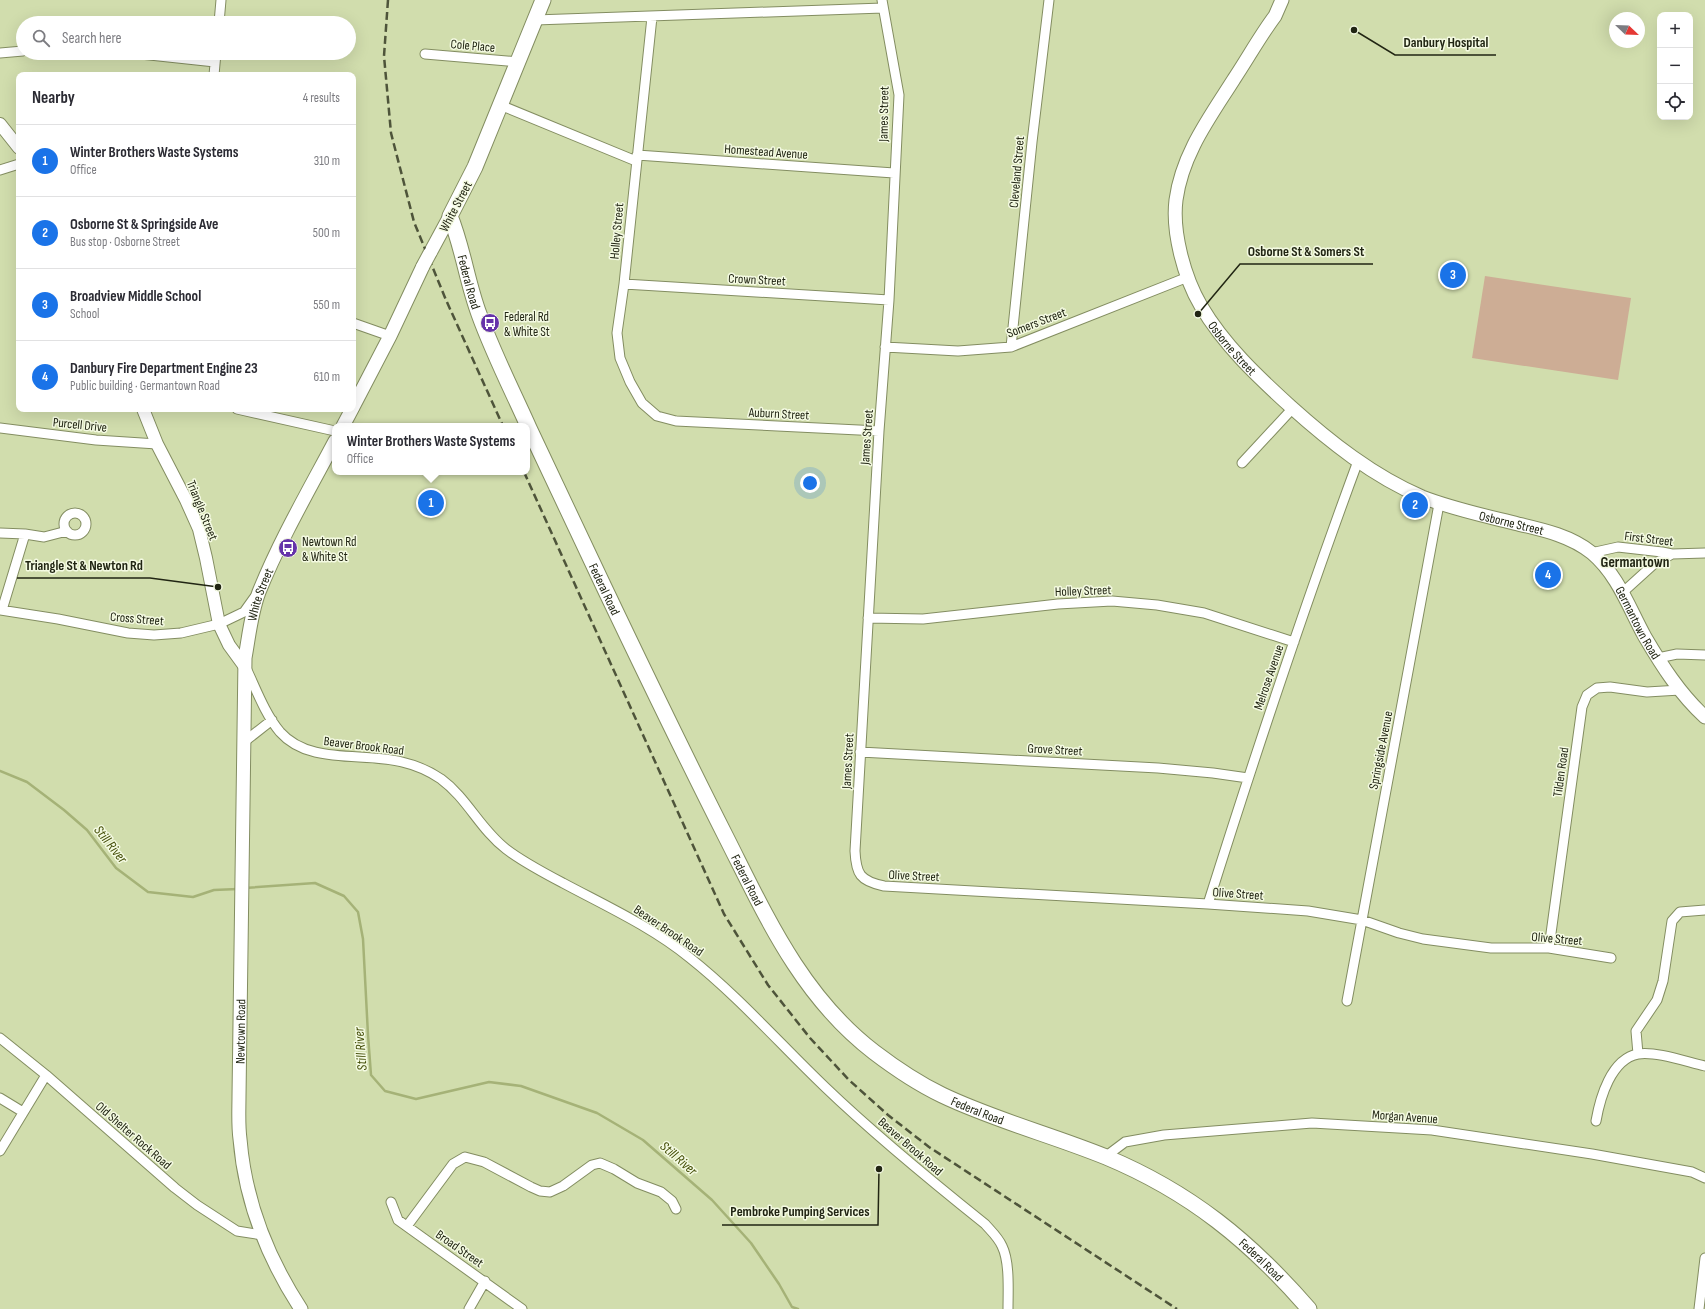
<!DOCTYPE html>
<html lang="en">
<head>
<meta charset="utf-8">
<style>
	:root { --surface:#fff; --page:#f7f7f7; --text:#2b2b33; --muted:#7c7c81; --line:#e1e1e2; --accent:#1a73e8 }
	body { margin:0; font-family:"Sofia Sans Condensed",sans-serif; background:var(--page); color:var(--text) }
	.controls { position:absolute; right:12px; top:12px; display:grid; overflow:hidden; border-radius:8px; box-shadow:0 4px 16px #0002 }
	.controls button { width:36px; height:36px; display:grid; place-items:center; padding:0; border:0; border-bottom:1px solid var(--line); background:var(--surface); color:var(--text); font:20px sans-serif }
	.compass { position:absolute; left:1609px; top:12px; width:36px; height:36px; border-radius:50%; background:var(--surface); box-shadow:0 4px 16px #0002; rotate:113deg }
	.you { position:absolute; left:810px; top:483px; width:14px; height:14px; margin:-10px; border:3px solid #fff; border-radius:50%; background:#1a73e8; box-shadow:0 0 0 6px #1a73e833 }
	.badge { display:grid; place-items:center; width:26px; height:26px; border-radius:50%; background:var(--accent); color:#fff; font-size:13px; font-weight:700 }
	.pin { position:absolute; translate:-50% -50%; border:2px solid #fff; box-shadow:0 1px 4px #0006 }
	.popup { position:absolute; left:332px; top:423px; width:198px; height:52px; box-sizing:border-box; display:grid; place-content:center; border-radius:8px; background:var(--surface); filter:drop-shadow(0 1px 3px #0005); font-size:13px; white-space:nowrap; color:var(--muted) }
	.popup b { font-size:15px; color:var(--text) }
	.popup::after { content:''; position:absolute; left:50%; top:100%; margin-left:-8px; border:8px solid transparent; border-top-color:var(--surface) }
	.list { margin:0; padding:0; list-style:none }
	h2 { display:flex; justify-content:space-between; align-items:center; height:52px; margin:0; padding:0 16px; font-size:17px }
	h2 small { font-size:13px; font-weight:400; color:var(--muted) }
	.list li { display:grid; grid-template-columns:26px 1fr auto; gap:12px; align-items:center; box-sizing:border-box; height:72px; padding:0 16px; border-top:1px solid var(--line) }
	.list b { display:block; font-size:15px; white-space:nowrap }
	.list p { margin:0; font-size:13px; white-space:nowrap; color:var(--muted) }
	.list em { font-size:13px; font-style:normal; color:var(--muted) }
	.icon { flex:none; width:22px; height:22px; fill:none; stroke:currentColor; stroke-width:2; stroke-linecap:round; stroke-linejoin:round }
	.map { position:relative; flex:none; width:1705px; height:1309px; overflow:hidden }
	.search { position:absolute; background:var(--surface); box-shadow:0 4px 16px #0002; left:16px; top:16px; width:340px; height:44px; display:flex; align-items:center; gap:10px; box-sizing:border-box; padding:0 14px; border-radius:22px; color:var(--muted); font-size:15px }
	.panel { position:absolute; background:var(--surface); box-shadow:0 4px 16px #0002; left:16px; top:72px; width:340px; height:340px; border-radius:8px }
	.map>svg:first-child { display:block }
	.green { fill:#cdad95 }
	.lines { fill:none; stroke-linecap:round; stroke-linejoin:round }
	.stream { stroke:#a5b277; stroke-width:2.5 }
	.minor-casing { stroke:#838d61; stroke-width:11 }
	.tertiary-casing { stroke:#838d61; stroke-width:14 }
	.secondary-casing { stroke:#838d61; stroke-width:15 }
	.primary-casing { stroke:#838d61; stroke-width:17 }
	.minor { stroke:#fff; stroke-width:9 }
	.tertiary { stroke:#fff; stroke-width:12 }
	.secondary { stroke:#fff; stroke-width:13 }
	.primary { stroke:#fff; stroke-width:15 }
	.rail { stroke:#4e543a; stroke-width:2.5; stroke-dasharray:8 4; stroke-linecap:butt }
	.secondary-bridge-casing { stroke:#838d61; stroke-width:15; stroke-linecap:butt }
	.secondary-bridge { stroke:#fff; stroke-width:13 }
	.labels { text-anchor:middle; stroke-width:3; stroke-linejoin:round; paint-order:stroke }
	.street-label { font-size:13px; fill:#212513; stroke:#f4fae2 }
	.poi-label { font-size:13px; fill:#212513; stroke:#f4fae2; text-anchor:start }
	.water-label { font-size:14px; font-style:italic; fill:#434d07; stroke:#f4fae2 }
	.quarter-label { font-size:15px; font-weight:bold; fill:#212513; stroke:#f4fae2 }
	.leader { fill:none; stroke:#212513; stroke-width:1.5 }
	.callout-dot { fill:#212513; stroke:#f4fae2; stroke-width:1.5 }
	.callout-label { font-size:14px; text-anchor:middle; font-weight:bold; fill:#212513; stroke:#f4fae2; stroke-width:3; stroke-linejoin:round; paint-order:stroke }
</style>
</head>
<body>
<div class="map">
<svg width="1705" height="1309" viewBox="0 0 1705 1309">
	<rect width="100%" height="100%" fill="#d1ddad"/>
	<path class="green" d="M1485,276L1631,298L1618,380L1472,358Z"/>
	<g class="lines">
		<path class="stream" d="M0,771L27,782L64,810L87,830L116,868L148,892L193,897L214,890L238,889
			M245,888L315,883L344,896L358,912L363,939L368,1035L371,1075L385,1091L416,1099L489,1082L521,1086L597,1113L643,1140L712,1200L751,1243L779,1284L792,1307L798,1309"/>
		<defs>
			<path id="minor" d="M882,0L899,95L889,300L879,431L855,851C856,874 860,881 884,886L1208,904L1308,911L1362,920L1399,933L1423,939L1491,948H1549L1611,958
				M652,17L624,284L617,333L620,358L630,382L642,403L657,416L676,421L879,431
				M535,20L883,8
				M219,23L221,0
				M0,53L23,51
				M131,53L215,62
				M425,54L518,62
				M214,75L216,53
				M500,105L636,161
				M637,155L894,173
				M0,170L19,164
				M624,284L889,300
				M353,323L390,336
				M885,347L958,351L1011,347L1188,277
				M1011,347L1032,142L1049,0
				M237,409L335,431
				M0,428L96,440L157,444
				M1242,463L1293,408
				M64 524a11 11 0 1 1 22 0a11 11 0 1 1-22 0Z
				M0,533L25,534L44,537L67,531
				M1591,553L1618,547L1662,552L1672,554L1705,553
				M1622,593L1654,564L1672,554
				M0,610L58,619L128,633L154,635L181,633L219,624L244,612L254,598
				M2,610L25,534
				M868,618L923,619L1058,604L1112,601L1157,605L1204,613L1294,642
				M1658,658L1677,654L1705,655
				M246,668C256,689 265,714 280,732C309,765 362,752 402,762C415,765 429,771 441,779C467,798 480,829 506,849C523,862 544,873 563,883C606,906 652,927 690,958C738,996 781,1045 825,1087C876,1136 930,1180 985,1224C991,1231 998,1237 1002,1246C1010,1262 1008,1291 1008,1309
				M244,742L272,720
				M860,752L1158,768L1213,773L1248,778
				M1208,904C1255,755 1304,607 1358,461
				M1549,948L1582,707L1587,695L1597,688L1610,687L1647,692L1680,690
				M1347,1001L1439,504
				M0,1038L46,1075L175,1188L197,1205L237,1231L262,1235
				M1638,1054L1636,1031L1657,1000L1663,981L1672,921L1680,912L1705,910
				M0,1098L23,1112
				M1596,1121C1600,1098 1611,1059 1638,1054C1656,1051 1687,1062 1705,1066
				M0,1151L46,1075
				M1105,1157L1125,1142L1164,1135L1312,1123L1432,1130L1592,1154L1692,1172L1705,1178
				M391,1202L398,1220L522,1309
				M407,1226L453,1164L465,1157L484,1162L531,1187L540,1191L550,1192L563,1186L592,1165L600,1163L614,1169L637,1183L661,1192L672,1201L676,1209
				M469,1309L485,1281
				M1699,1309L1705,1258"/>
			<path id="tertiary" d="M0,124L19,148
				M143,409L157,444L186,500L199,529L206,558L219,624L229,645L245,667"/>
			<g id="secondary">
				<path id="s1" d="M1282,0L1275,16C1260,36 1248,58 1234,79C1210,117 1182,154 1176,200C1172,232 1184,277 1201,306C1224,345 1257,376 1290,406C1330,442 1373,476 1422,497C1453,509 1486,516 1518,524C1544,530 1571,536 1592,553C1618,575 1629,608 1645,637C1662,666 1680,694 1705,717"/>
				<path d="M430,253L450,216"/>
				<path d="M353,407L390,336L423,266"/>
				<path d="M343,426L352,409"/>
				<path id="s2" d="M301,1309C267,1257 245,1200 240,1139C238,1124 239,1110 239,1096L245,658C249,636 251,613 259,592C280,540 309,490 335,441"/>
			</g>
			<g id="primary">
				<path id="s3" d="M543,0L475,167L450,216C463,248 467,282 479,314C493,353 512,390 529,428C554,481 579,534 604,587C644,671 684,754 726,837C766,916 801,996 874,1052C895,1068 917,1083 942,1095C994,1120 1052,1135 1106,1157C1190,1192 1250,1241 1309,1309"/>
			</g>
		</defs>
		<use href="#minor" class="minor-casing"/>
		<use href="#tertiary" class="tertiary-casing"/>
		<use href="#secondary" class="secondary-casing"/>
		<use href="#primary" class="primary-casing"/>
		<use href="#minor" class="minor"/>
		<use href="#tertiary" class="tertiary"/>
		<use href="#secondary" class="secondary"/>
		<use href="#primary" class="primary"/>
		<path class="rail" d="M388,0L384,56L391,133L414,222L446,300L503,426
			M524,472L724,914L768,985L810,1038L849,1080L888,1115L929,1147L1177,1309"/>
		<defs>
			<path id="secondary-bridge" d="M423,266L430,253"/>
		</defs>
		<use href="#secondary-bridge" class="secondary-bridge-casing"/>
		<use href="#secondary-bridge" class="secondary-bridge"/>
	</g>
	<defs>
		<symbol id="bus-disc" viewBox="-11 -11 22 22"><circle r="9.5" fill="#63a" stroke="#f4fae2"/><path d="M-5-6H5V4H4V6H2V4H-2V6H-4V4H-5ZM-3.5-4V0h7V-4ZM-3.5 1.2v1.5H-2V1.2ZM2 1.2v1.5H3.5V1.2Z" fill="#fff"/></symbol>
	</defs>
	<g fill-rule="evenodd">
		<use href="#bus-disc" x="479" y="312" width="22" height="22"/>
		<use href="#bus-disc" x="277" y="537" width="22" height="22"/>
	</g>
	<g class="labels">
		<g class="street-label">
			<text transform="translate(473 45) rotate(5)" y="5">Cole Place</text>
			<text transform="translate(883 114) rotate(-89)" y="5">James Street</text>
			<text transform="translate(766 151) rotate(4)" y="5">Homestead Avenue</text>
			<text transform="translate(1016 172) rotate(-85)" y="5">Cleveland Street</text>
			<text transform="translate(455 206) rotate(-62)" y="5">White Street</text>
			<text transform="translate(616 231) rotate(-85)" y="5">Holley Street</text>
			<text transform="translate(757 279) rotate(3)" y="5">Crown Street</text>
			<text dy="5" stroke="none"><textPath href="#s3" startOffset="304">Federal Road</textPath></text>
			<text transform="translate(1036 322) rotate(-21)" y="5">Somers Street</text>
			<text dy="5" stroke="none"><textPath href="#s1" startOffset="391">Osborne Street</textPath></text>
			<text transform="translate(779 413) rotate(3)" y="5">Auburn Street</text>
			<text transform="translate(80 424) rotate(6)" y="5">Purcell Drive</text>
			<text transform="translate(866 437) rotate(-86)" y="5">James Street</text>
			<text transform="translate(203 510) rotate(68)" y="5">Triangle Street</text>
			<text dy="5" stroke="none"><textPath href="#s1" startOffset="727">Osborne Street</textPath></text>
			<text transform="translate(1649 538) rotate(7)" y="5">First Street</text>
			<text dy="5" stroke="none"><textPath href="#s3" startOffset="640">Federal Road</textPath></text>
			<text transform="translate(1083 590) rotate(-2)" y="5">Holley Street</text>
			<text dy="5" stroke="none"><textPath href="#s2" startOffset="729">White Street</textPath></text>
			<text transform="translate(137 618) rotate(5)" y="5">Cross Street</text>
			<text dy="5" stroke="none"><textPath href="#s1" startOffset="898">Germantown Road</textPath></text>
			<text transform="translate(1268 677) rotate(-71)" y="5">Melrose Avenue</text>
			<text transform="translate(364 745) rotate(7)" y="5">Beaver Brook Road</text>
			<text transform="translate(1055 749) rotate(3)" y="5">Grove Street</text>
			<text transform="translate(1380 750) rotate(-79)" y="5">Springside Avenue</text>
			<text transform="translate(847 761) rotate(-87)" y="5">James Street</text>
			<text transform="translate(1560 772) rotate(-82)" y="5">Tilden Road</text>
			<text transform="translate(914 875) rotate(3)" y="5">Olive Street</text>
			<text dy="5" stroke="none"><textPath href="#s3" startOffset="964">Federal Road</textPath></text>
			<text transform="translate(1238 893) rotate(4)" y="5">Olive Street</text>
			<text transform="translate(669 930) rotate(34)" y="5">Beaver Brook Road</text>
			<text transform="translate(1557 938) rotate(5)" y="5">Olive Street</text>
			<text dy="5" stroke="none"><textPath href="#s2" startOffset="290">Newtown Road</textPath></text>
			<text dy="5" stroke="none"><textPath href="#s3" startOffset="1299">Federal Road</textPath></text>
			<text transform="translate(1405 1116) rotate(4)" y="5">Morgan Avenue</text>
			<text transform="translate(134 1135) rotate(41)" y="5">Old Shelter Rock Road</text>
			<text transform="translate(911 1146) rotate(41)" y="5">Beaver Brook Road</text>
			<text transform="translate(460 1248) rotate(35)" y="5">Broad Street</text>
			<text dy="5" stroke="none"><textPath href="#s3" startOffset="1623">Federal Road</textPath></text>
		</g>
		<g class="poi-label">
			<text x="504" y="321">Federal Rd<tspan x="504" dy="15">&amp; White St</tspan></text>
			<text x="302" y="546">Newtown Rd<tspan x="302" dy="15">&amp; White St</tspan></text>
		</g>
		<g class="water-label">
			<text transform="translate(111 844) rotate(51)" y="5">Still River</text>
			<text transform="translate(360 1049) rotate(-95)" y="5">Still River</text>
			<text transform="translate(679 1158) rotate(41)" y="5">Still River</text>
		</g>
		<g class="quarter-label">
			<text x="1635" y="567">Germantown</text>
		</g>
	</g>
	<path class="leader" d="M1354 30L1395 55H1496M1198 314L1240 264H1373M218 587L150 578H17M879 1169L878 1225H722"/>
	<g class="callout-dot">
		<circle cx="1354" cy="30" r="4"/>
		<circle cx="1198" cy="314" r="4"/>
		<circle cx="218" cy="587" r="4"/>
		<circle cx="879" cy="1169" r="4"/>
	</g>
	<g class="callout-label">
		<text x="1446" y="47">Danbury Hospital</text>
		<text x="1306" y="256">Osborne St &amp; Somers St</text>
		<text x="84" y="570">Triangle St &amp; Newton Rd</text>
		<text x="800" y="1216">Pembroke Pumping Services</text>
	</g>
</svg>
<div class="controls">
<button>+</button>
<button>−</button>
<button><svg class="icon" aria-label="locate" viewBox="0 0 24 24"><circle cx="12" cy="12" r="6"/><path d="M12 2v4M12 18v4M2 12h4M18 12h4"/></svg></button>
</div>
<svg class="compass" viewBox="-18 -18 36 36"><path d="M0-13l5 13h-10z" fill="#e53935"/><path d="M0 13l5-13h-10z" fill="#7c7c81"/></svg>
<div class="you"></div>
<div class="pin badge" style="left:431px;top:503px">1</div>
<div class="popup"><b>Winter Brothers Waste Systems</b>Office</div>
<div class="pin badge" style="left:1415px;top:505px">2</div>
<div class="pin badge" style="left:1453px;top:275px">3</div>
<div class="pin badge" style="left:1548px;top:575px">4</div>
<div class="search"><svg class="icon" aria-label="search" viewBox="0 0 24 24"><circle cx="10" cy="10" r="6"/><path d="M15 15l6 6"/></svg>Search here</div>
<section class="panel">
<h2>Nearby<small>4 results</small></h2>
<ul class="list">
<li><span class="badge">1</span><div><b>Winter Brothers Waste Systems</b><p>Office</p></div><em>310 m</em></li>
<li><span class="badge">2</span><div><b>Osborne St &amp; Springside Ave</b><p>Bus stop · Osborne Street</p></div><em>500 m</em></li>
<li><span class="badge">3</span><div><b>Broadview Middle School</b><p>School</p></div><em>550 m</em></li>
<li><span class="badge">4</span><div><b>Danbury Fire Department Engine 23</b><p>Public building · Germantown Road</p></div><em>610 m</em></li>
</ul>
</section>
</div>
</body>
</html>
